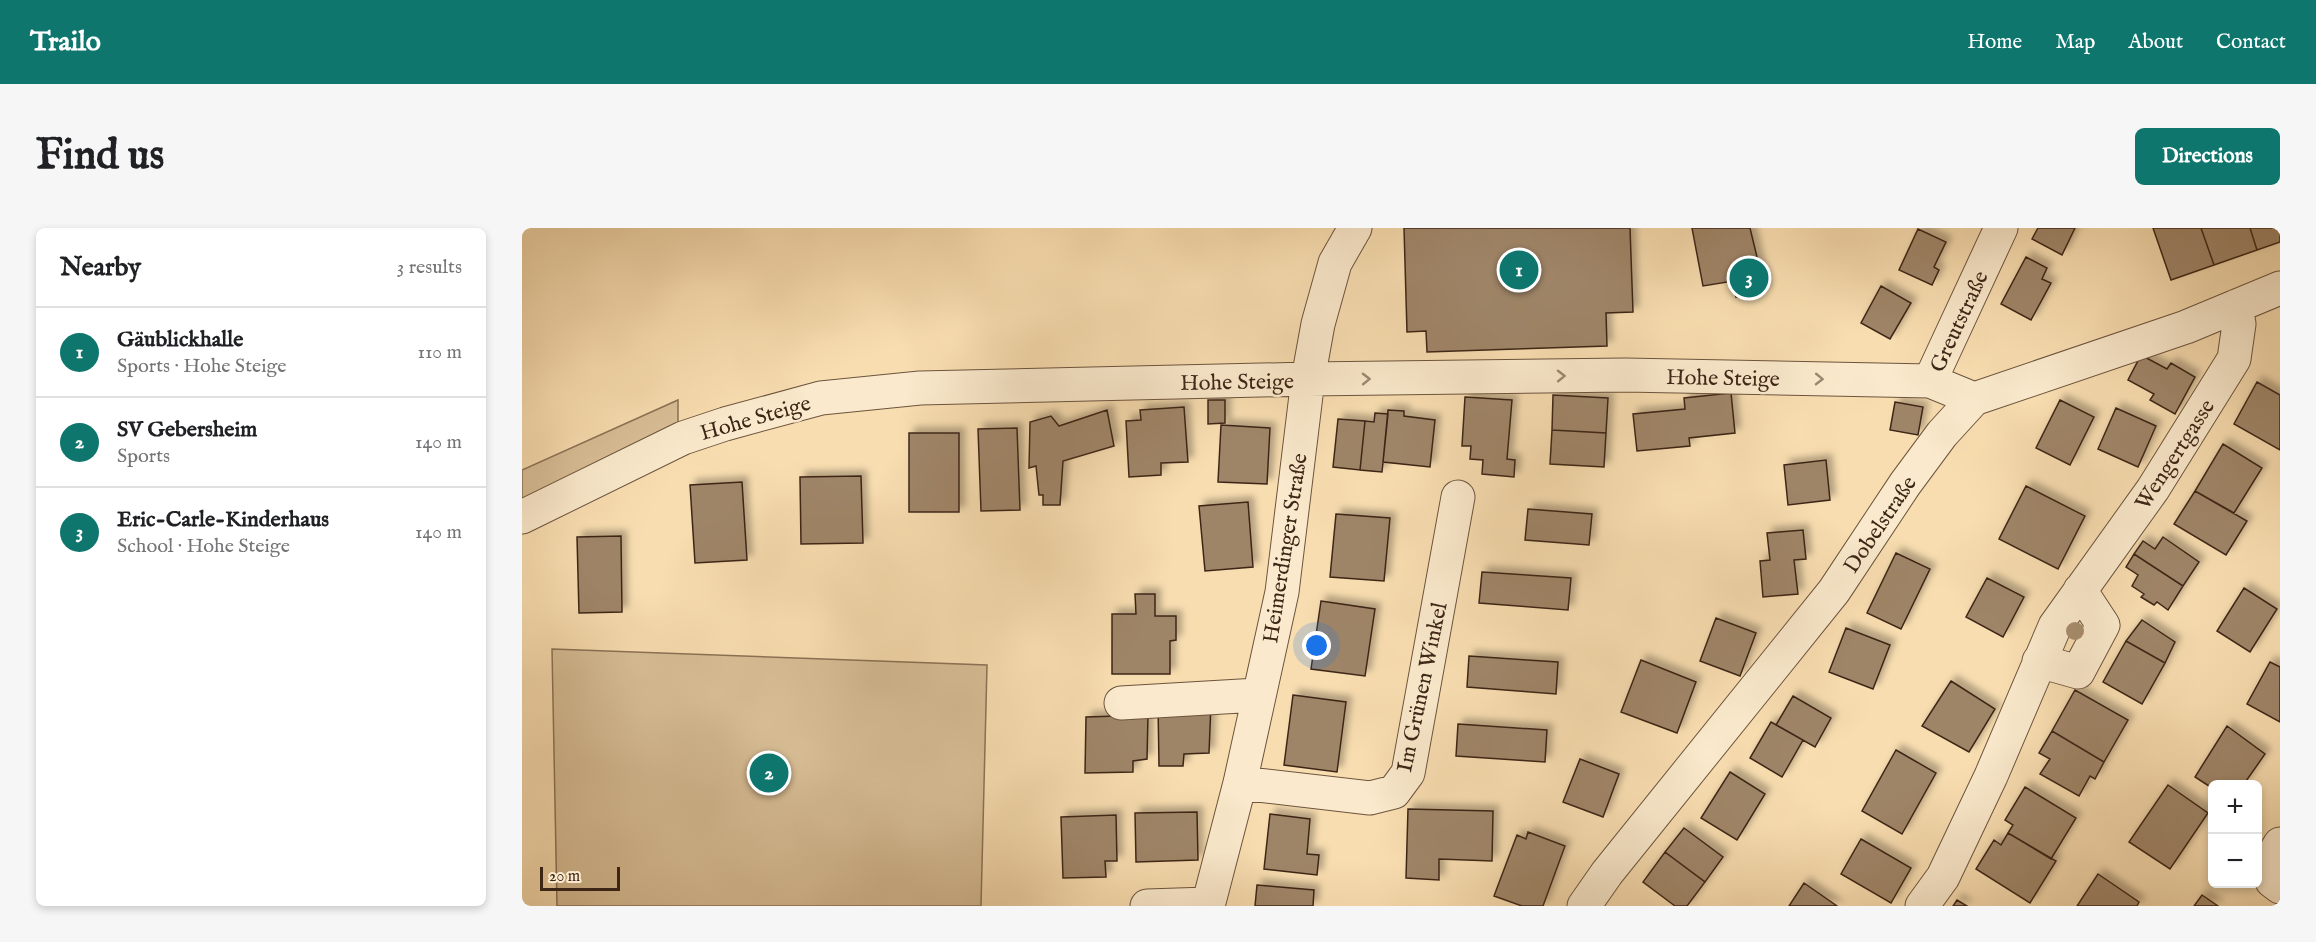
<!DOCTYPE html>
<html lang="en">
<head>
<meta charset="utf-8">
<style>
	:root { --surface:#fff; --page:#f6f6f6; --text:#202124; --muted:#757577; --line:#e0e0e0; --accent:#0f766e }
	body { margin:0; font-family:"IM FELL English",serif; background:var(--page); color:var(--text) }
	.controls { position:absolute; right:18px; bottom:18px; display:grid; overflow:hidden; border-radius:9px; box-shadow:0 3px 9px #0003 }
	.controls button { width:54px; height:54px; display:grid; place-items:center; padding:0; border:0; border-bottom:2px solid var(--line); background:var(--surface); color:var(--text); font:30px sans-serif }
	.scale { position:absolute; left:18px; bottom:15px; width:80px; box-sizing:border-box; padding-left:6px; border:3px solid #3e2617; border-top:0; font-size:16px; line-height:21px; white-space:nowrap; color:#3e2617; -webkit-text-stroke:4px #fae9cc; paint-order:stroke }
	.you { position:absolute; left:795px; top:418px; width:21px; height:21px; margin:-15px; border:4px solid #fff; border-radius:50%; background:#1a73e8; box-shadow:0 0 0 9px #1a73e833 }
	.badge { display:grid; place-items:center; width:39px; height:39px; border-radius:50%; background:var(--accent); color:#fff; font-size:20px; font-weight:700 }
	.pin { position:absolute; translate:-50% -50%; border:3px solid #fff; box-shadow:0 2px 6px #0006 }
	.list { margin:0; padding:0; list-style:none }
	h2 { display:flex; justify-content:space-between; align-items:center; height:78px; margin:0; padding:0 24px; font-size:26px }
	h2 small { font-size:20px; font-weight:400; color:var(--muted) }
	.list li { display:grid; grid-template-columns:39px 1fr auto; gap:18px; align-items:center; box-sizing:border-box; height:90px; padding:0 24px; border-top:2px solid var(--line) }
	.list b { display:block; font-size:22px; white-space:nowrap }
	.list p { margin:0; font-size:20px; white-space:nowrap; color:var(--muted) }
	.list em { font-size:20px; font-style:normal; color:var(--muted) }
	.map { position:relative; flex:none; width:1758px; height:678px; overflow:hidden; border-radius:9px }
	header { display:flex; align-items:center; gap:36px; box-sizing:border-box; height:84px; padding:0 30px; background:var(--accent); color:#fff }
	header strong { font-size:28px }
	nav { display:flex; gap:33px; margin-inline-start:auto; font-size:21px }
	.intro { display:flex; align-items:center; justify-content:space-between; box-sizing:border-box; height:144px; padding:0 36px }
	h1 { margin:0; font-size:42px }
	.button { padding:15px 27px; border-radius:9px; background:var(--accent); color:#fff; font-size:21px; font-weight:700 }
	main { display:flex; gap:36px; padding:0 36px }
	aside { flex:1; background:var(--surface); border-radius:9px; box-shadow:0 3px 9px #0003 }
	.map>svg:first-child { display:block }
	.green { fill:#d8be96; stroke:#8b7256; stroke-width:1.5 }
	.building { fill:#9f8567; stroke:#3e2617; stroke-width:1.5; filter:url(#shadow) }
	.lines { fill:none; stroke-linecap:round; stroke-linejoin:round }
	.minor-casing { stroke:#6c543d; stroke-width:35 }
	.minor { stroke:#fae9cc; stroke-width:33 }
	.tree { fill:#a78d6d }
	.oneway { stroke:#9c8872 }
	.labels { text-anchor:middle; stroke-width:5; stroke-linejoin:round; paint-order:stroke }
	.street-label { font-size:22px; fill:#3e2617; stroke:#fae9cc }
</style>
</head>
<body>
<header>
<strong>Trailo</strong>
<nav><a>Home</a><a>Map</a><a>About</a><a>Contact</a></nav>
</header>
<div class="intro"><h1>Find us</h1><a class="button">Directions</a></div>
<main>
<aside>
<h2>Nearby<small>3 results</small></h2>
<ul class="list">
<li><span class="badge">1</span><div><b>Gäublickhalle</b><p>Sports · Hohe Steige</p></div><em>110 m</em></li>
<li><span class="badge">2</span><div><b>SV Gebersheim</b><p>Sports</p></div><em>140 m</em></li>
<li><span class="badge">3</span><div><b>Eric-Carle-Kinderhaus</b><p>School · Hohe Steige</p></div><em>140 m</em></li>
</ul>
</aside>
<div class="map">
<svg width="1758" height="678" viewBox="0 0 1758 678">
	<defs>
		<filter id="shadow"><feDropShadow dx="5.5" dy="-5.5" stdDeviation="3" flood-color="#0004"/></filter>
	</defs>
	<rect width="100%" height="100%" fill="#f8ddb0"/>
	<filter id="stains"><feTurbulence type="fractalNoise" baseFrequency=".00333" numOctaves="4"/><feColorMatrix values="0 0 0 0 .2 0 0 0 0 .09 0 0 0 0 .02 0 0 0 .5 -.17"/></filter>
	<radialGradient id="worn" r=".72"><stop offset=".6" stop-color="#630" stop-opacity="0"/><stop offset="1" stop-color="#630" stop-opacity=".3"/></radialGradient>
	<path class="green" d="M156,172V206L0,279V242Z
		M30,421L465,437L459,678H35Z"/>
	<path class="building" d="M882,0H1108L1111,84L1084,85L1085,118L905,124L904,103L885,104Z
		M1170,0H1228L1243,62L1214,69L1211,53L1181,58Z
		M1516,0H1553L1540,27L1510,11Z
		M1631,0H1679L1692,37L1649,52Z
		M1679,0H1728L1735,22L1692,37Z
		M1728,0H1758V14L1735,22Z
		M1396,1L1424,14L1412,39L1417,42L1410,57L1377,42Z
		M1504,29L1525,40L1520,51L1529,55L1509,92L1479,76Z
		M1359,58L1389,75L1368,111L1339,95Z
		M1619,127L1645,141L1649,135L1673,149L1653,186L1628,172L1632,166L1606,152Z
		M1735,154L1758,167V222L1712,196Z
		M1209,165L1213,205L1167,210L1168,218L1115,223L1111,186L1163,181L1162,170Z
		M1031,167L1086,170L1084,205L1030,202Z
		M943,169L990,172L985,231L993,232L992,249L960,246L961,232L948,231L949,218H940Z
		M686,172H703V195L686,196Z
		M1538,172L1572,189L1548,237L1514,220Z
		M1373,174L1401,179L1396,207L1368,202Z
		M662,179L666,234L639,235V247L607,249L604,193L619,192L618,182Z
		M1594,180L1634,198L1616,239L1576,221Z
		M585,182L592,218L541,233L538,277H521V267H517L514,238L507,240L508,194L529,188L537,198Z
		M866,182L882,183V188L913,192L908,239L861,234Z
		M853,185L866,186L860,244L838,242L843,193L852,194Z
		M816,191L843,193L838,242L811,239Z
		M699,197L748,200L745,256L696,254Z
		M495,200L498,282L459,283L456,201Z
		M1030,202L1084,205L1082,239L1028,236Z
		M387,205H437V284H387Z
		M1701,216L1740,240L1712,285L1673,263Z
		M1304,232L1308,272L1266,277L1262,237Z
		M339,248L341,315L279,316L278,249Z
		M220,254L225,332L173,335L168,257Z
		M1504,258L1563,288L1536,341L1477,311Z
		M1673,263L1725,293L1704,327L1652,296Z
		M726,274L731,339L683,343L677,278Z
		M1006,281L1070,286L1067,317L1003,312Z
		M814,286L868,290L862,353L808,349Z
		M1281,302L1284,331L1272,332L1276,366L1241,369L1238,333L1248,332L1245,305Z
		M99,308L100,384L57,385L55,309Z
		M1641,309L1677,334L1661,358L1612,326L1621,313L1633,321Z
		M1374,325L1408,341L1379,401L1345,385Z
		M1612,326L1661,358L1646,382L1635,374L1632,377L1619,369L1622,366L1610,358L1616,347L1604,339Z
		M960,344L1049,350L1046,382L957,375Z
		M1465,350L1502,369L1481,409L1444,389Z
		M1722,360L1755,381L1728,424L1695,403Z
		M613,366H633V388H654V412L648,413V446H590V386H614Z
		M799,373L853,381L843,448L789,441Z
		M1194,390L1234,405L1218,448L1178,433Z
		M1620,392L1653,414L1643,435L1604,413Z
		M1324,400L1368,417L1351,461L1307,444Z
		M1604,413L1643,435L1620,476L1581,454Z
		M947,428L1036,434L1034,466L945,459Z
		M1119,432L1174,454L1155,505L1099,484Z
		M1748,434L1758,439V494L1725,476Z
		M1429,453L1473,481L1447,524L1400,498Z
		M1553,462L1606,492L1582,534L1530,503Z
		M771,467L824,474L815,544L762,537Z
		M1271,468L1309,490L1293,519L1254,497Z
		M689,476L687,525L662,526L661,538H637L636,478Z
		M626,487L625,531L611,533V544L563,545L564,489Z
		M1249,494L1281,512L1260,549L1228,530Z
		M936,496L1025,502L1023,534L934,528Z
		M1705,498L1743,526L1722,556H1690V560L1673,549Z
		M1530,503L1582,534L1573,551L1568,548L1557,568L1518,546L1528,531L1517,525Z
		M1374,522L1414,545L1380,606L1340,583Z
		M1058,531L1097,546L1081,589L1041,574Z
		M1208,544L1243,566L1215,612L1179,590Z
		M1646,557L1686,585L1648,641L1607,614Z
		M1503,559L1554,590L1529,631L1486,605L1491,597L1483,592Z
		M886,581L971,583L970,633L917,631V652L884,650Z
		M675,584L676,632L614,634L613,585Z
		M748,586L788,591L785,626L797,627L795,647L742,641Z
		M594,587L595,633H583L584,649L541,650L539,589Z
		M1162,600L1201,629L1183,654L1143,624Z
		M1006,604L1043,618L1021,678H1000L972,668L995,607L1004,611Z
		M1486,605L1534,633L1508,675L1454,641L1472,612L1479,617Z
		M1339,611L1389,640L1369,675L1319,646Z
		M1143,624L1183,654L1165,678H1153L1121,654Z
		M1576,646L1617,674L1615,678H1555Z
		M1282,655L1315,678H1267Z
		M735,657L792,662L791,678H733Z
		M1680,667L1696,678H1672Z
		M1435,672L1445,678H1431Z"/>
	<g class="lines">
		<defs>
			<path id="minor" d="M1408,153L1479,0
				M0,289L161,210L203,196L299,170L398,160L786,151L1103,147L1408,153L1452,171
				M1517,433L1556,444L1581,397L1558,362
				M599,475L736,467
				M718,555L848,570L872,564L886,545L936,269
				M1758,616L1746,636L1750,653L1758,659
				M625,678L686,676
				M686,678L718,555L760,364L786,151L796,96L813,35L833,0
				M1062,678L1085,645L1312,363L1383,256L1420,206L1452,171L1664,99L1758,60
				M1400,678L1421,649L1469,548L1533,398L1631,261L1712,131L1717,96L1714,78"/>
		</defs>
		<use href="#minor" class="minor-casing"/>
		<use href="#minor" class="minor"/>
	</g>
	<circle class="tree" cx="1553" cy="403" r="9"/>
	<defs><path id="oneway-chevron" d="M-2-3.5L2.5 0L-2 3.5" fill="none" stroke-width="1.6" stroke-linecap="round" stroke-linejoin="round" transform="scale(1.5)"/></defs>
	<g class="oneway">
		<use href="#oneway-chevron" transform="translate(1039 148) rotate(-1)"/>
		<use href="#oneway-chevron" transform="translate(844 151) rotate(-1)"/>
		<use href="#oneway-chevron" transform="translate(1297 151) rotate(1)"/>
	</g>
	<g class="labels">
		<g class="street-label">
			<text transform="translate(1436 93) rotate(-65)" y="8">Greutstraße</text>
			<text transform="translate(1201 149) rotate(1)" y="8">Hohe Steige</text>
			<text transform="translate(715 153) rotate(-1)" y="8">Hohe Steige</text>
			<text transform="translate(233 189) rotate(-16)" y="8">Hohe Steige</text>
			<text transform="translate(1652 226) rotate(-57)" y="8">Wengertgasse</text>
			<text transform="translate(1357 296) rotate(-56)" y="8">Dobelstraße</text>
			<text transform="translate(762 320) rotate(-81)" y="8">Heimerdinger Straße</text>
			<text transform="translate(899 459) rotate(-78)" y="8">Im Grünen Winkel</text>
		</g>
	</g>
	<rect width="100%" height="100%" filter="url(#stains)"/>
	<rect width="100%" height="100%" fill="url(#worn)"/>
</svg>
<div class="controls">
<button>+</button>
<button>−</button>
</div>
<div class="scale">20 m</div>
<div class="you"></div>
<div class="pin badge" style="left:997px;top:42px">1</div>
<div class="pin badge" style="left:247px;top:545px">2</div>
<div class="pin badge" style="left:1227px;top:50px">3</div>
</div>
</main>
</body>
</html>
